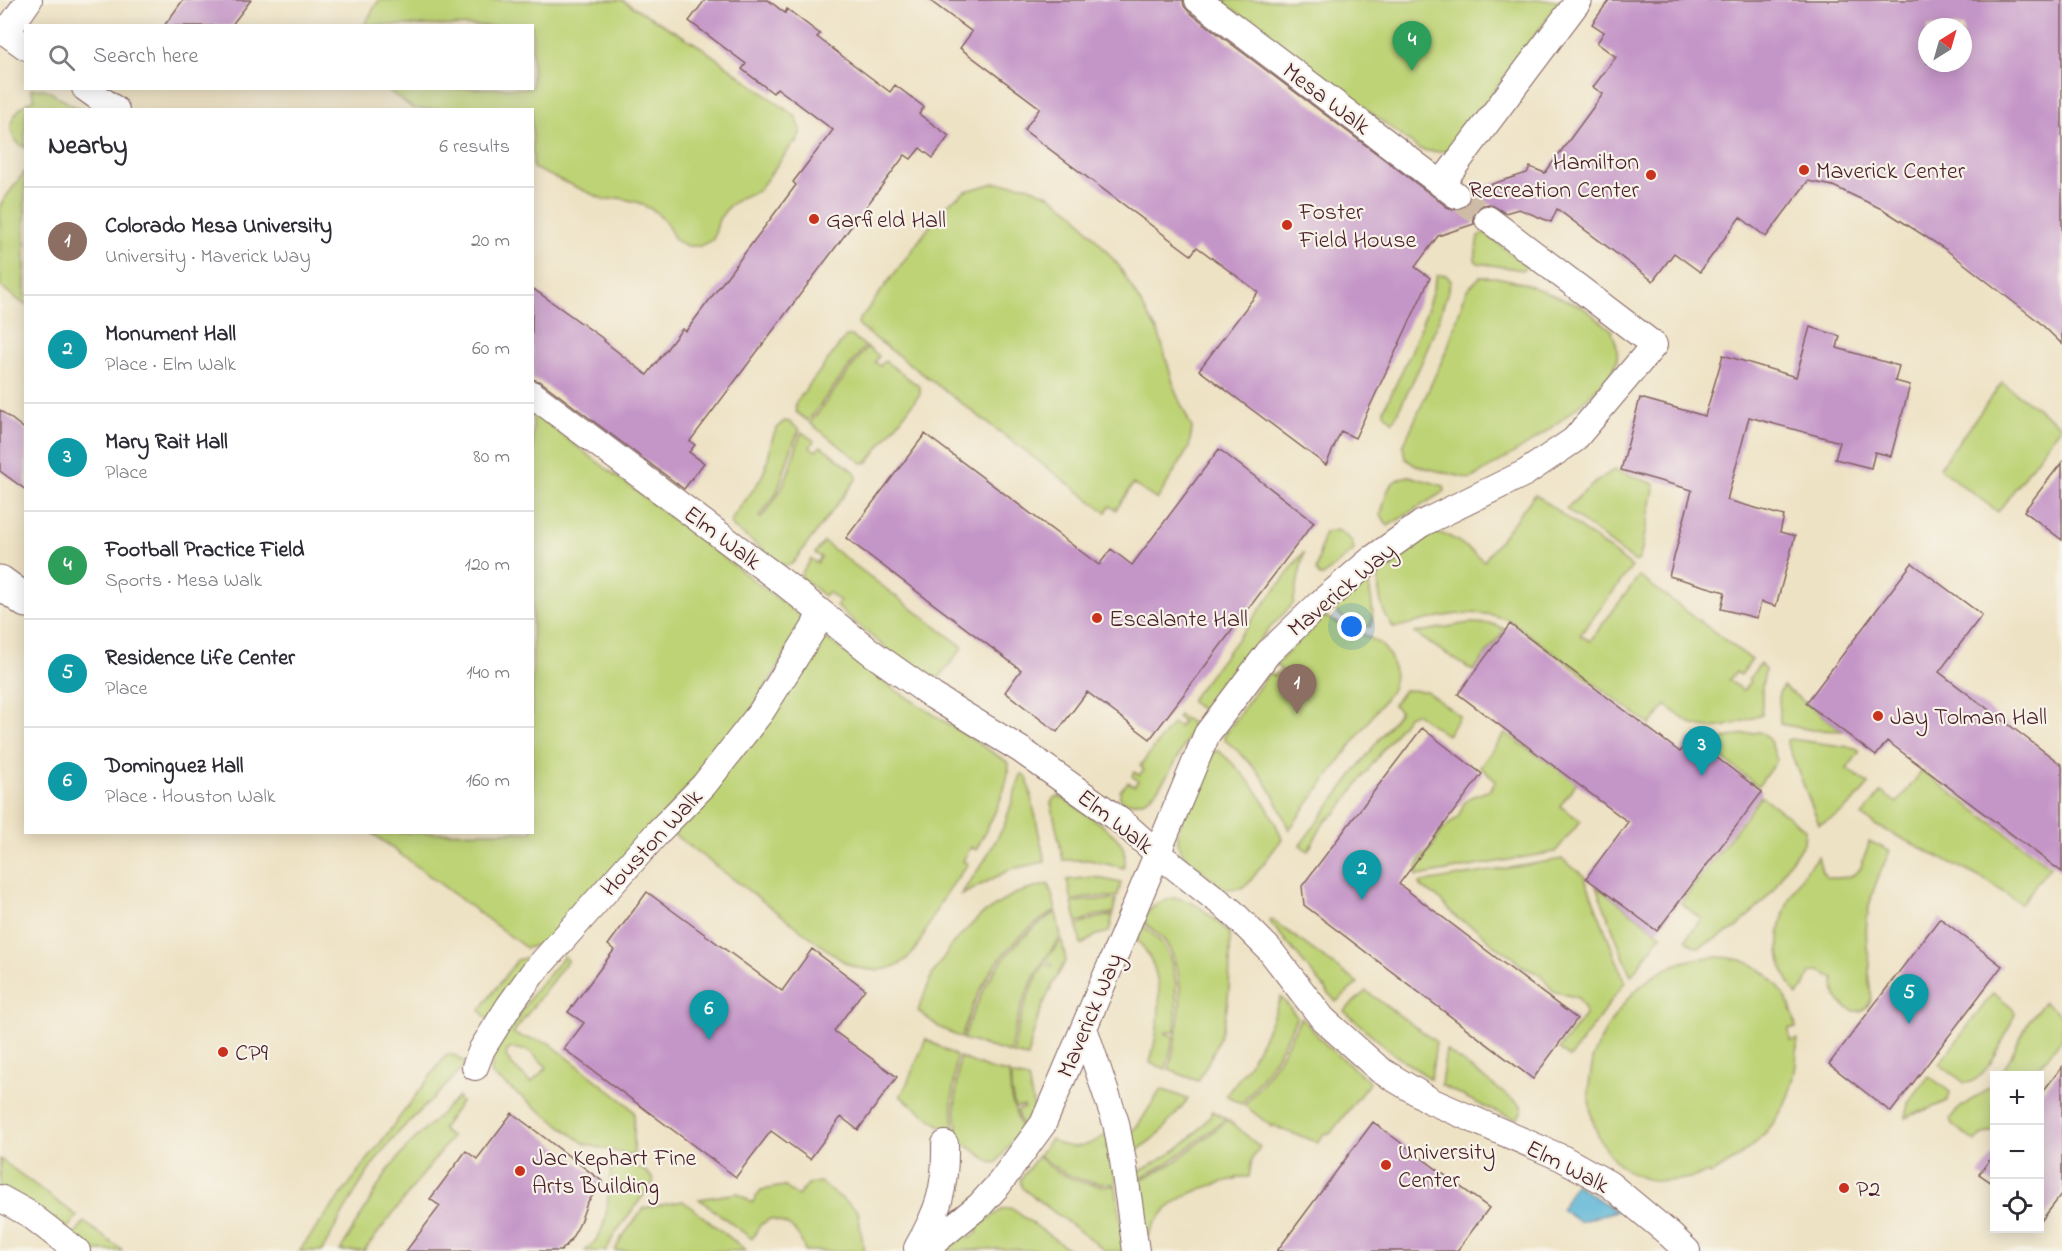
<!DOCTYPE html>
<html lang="en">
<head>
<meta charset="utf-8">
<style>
	:root { --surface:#fff; --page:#f7f7f7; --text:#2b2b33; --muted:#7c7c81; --line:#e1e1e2; --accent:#ea580c }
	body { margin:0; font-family:"Indie Flower",sans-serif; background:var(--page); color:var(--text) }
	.controls { position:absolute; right:18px; bottom:18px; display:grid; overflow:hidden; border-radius:0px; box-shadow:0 3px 15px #0003 }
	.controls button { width:54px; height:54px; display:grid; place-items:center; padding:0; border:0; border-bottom:2px solid var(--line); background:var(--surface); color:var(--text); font:30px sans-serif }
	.compass { position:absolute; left:1918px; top:18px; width:54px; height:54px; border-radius:50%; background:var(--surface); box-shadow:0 3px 15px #0003; rotate:37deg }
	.you { position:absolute; left:1352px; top:627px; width:21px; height:21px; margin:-15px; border:4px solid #fff; border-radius:50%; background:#1a73e8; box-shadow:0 0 0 9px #1a73e833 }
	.badge { display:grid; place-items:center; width:39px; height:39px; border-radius:50%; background:var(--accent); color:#fff; font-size:20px; font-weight:700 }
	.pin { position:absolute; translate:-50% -50px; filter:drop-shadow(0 2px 3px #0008) }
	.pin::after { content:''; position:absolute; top:32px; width:21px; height:18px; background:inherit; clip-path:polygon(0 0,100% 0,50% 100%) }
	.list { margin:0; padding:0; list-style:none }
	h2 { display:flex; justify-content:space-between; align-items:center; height:78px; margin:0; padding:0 24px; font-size:26px }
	h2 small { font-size:20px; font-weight:400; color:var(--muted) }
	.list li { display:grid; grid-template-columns:39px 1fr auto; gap:18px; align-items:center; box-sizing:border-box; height:108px; padding:0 24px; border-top:2px solid var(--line) }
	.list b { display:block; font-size:22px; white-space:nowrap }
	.list p { margin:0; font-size:20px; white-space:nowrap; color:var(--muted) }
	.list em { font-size:20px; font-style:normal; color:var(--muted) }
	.icon { flex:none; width:33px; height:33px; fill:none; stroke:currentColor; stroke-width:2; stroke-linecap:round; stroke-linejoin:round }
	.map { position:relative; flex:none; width:2062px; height:1251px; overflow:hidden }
	.search { position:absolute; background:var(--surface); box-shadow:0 3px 15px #0003; left:24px; top:24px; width:510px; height:66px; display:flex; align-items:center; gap:15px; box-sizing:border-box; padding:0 21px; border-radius:0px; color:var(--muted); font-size:22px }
	.panel { position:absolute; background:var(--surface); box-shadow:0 3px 15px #0003; left:24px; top:108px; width:510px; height:726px; border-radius:0px }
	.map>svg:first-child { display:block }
	.green { fill:#bed376; stroke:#847950; stroke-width:1.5; fill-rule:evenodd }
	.water { fill:#56b3d5; stroke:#506980; stroke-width:1.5 }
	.building { fill:#c495c7; fill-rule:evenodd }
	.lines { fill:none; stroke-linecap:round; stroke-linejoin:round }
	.pedestrian-tunnel { stroke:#cdbba5; stroke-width:26; stroke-dasharray:26 13; stroke-linecap:butt }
	.pedestrian-casing { stroke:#836361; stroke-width:28 }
	.minor-casing { stroke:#836361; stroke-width:35 }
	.pedestrian { stroke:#fff; stroke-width:26 }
	.minor { stroke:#fff; stroke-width:33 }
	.poi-dot { fill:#c8321e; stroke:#f7f3e8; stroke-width:2 }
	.labels { text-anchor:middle; stroke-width:4.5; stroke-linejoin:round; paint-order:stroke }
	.street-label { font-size:24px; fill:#4a1f2b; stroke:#f7f3e8 }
	.poi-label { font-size:24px; fill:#4a1f2b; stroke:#f7f3e8; text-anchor:start }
</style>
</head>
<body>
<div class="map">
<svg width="2062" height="1251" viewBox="0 0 2062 1251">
	<rect width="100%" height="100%" fill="#f7f3e8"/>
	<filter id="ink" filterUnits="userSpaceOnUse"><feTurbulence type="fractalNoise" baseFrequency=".0167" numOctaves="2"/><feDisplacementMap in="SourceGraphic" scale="12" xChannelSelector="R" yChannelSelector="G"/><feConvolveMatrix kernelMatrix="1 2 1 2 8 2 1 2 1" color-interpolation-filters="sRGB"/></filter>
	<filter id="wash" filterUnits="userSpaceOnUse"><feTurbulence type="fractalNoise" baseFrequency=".008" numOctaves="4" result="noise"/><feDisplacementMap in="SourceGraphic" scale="24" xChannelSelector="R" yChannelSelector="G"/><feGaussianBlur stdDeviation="1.35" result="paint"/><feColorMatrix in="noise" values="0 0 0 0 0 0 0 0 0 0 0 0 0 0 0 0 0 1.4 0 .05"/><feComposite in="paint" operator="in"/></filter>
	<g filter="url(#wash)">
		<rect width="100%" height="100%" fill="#eee2c4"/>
		<path class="green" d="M379,0H622L701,47L796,117L801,130L797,143L795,141L758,191L742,197L729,206L719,219L713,240L700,246H687L676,241L666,223L655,211L637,202L619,198L605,200L533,168L532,110L414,109L386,89L532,88V26L364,25Z
			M1221,0H1561L1459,139C1455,154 1432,153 1419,149Z
			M31,89H45L79,109L26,110L25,148C0,134 12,108 35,99Z
			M25,171V305L0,286V205Z
			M995,183L1024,185L1051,196L1074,213L1119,266L1159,334L1176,393L1192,428L1189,448L1157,500L1133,484L1116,510L1110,506L1106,512L859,326L858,322L945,206L966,191Z
			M1485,233L1527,266L1523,270L1478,263L1475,260L1478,236Z
			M1437,275H1446L1451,281L1438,322L1421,364L1393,422L1384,413V409L1411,352L1427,310Z
			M1480,277H1496L1523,283L1581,306L1613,331L1612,333C1618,345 1620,356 1614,368C1609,379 1597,388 1589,396C1553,430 1513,455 1470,479L1414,465L1405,458L1403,446L1448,347L1466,291Z
			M846,336H852L865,346L808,421L796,412L795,404Z
			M867,347L879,356L875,362L880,366L885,361L920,387V394L868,462L862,463L810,423Z
			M2002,383L2061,426L1998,512L1939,468Z
			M533,413L793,610L801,617L804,624L749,715L556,941L526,948L372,833L532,832Z
			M785,421L789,422L800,430C789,448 786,470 778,489C774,500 764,508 759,517L761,518C772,504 782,491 788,473C794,459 795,445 802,432L814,441L810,447L816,451L821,446L855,472L857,478L792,564L785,566L733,527L731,521C740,503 758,489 765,469C771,454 769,430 785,421Z
			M1614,470L1655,484L1640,558L1638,561H1634L1566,509C1581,494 1595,481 1614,470Z
			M1409,476L1444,486L1445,491L1388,526L1381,515C1386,496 1386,479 1409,476Z
			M1535,494L1632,567L1580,635L1590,641L1639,576L1752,660L1741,675L1736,672L1729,680L1743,691L1750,682L1748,680L1760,664L1765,670L1762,688V715C1743,721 1718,732 1697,726C1686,723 1675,712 1666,705L1650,725L1509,620C1502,618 1494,615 1486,614C1456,610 1423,621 1394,628C1380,613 1377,589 1379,569L1387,562L1391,567L1399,561L1395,556C1405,551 1422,536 1431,534C1448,529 1472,552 1484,561Z
			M1338,530L1352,541L1354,550L1323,576H1320L1316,571L1323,536L1325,532Z
			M824,542L963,647L939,678C912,674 858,625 836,606L840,601L828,592L824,596L803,579L801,574L811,559L817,563L821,557L815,553Z
			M1304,552L1293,604L1265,633L1206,709H1201L1190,701Z
			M1364,581L1369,584C1370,597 1376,615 1370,627C1358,623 1338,620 1334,607Z
			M1326,617C1360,638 1401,636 1393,688L1289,830C1273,788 1259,768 1225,740L1224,736L1269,673L1274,676L1281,669L1276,665L1321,618Z
			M1469,623L1492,624L1505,629L1473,671L1414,633Z
			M826,638L886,684L1009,763C1009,790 988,826 976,850L971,847L963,861L968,864C956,879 945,894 936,911C928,924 923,940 913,952C895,975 864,974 841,960L672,833L819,640Z
			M1783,686L1843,731L1812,730L1780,724L1779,693Z
			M1404,690L1426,691L1460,716L1447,735L1415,713L1408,716L1337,812L1325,821L1308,851L1300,845L1400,711L1393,705Z
			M1179,715L1191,723L1193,728C1185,745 1162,790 1147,799C1139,803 1132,803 1124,802L1120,798V791L1128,782L1134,786L1138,781L1132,776L1134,772L1139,775L1144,770L1140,766L1173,723L1179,727L1183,722L1177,717Z
			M1759,732C1771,735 1773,750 1777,760L1758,786L1711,749C1721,735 1742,735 1759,732Z
			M1505,733L1577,782L1560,806L1581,821L1555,852L1417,876V868L1421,858L1433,846L1442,830L1458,817L1464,803L1469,798L1490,790L1496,780L1480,767Z
			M1790,739L1856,748L1860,751L1847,769L1869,784C1854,802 1842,816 1819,824L1787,743V740Z
			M1217,751L1220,752C1249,777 1268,802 1282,839L1248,884L1241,888L1227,889L1220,886L1182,853L1178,842V833L1187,800L1193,802L1199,789L1194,787L1213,752Z
			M1922,771L2050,866L2021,904L1987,881L1877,826L1862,816L1881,792L1897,803Z
			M1023,774L1027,777L1045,862L1011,869L960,896L984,861L1004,826L1021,775Z
			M1059,796C1073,804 1115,832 1122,845C1126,852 1125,860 1124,868L1089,860H1063L1051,803L1054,798Z
			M1761,796L1805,829L1804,843L1788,864L1774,889L1759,906L1736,928L1700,947L1694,946L1686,939L1701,919L1681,903Z
			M1869,841L1890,851C1876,881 1863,910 1867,944C1867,951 1869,957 1870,963C1870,969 1868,975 1869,981C1870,988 1873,993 1871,1000C1863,1021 1840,1009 1835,992C1834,988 1834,983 1834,978L1819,971L1810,973L1804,987L1797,996C1790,984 1782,972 1780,958C1774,920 1794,883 1818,856L1822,872L1827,878C1838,878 1853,879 1860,869C1864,863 1860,865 1863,859C1867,850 1868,851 1869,841Z
			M1562,859L1584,876L1625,982L1570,1058L1559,1049L1585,1015V1009L1578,998L1553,991L1540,974L1522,967L1512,956L1495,946L1477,929L1458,919L1436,896L1421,888L1419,883Z
			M1093,877L1121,883L1117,897H1089L1072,901L1067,880Z
			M1049,884L1056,910C1004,941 979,982 961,1038L939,1027L918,1011L932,975L953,943L981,915L1014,894Z
			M1596,886L1661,935L1631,976Z
			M1174,898C1197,899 1213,919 1230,933C1230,964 1231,1000 1222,1030C1217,1048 1207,1064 1198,1081L1169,1070C1178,1030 1190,980 1166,943C1160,934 1150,927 1142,921C1149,907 1159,901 1174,898Z
			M1088,900H1116L1113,913L1094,916L1077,923L1072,903Z
			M1056,912L1061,937C1031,975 1018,1006 1010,1053L963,1039C983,982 1004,946 1056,912Z
			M1113,915L1109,932L1097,935L1081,945L1077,926L1093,919Z
			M1271,919L1358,983L1336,1002L1270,922Z
			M1141,924C1148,930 1157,936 1162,944C1180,967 1177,1005 1175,1032H1166V1034L1174,1036L1166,1069L1150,1063C1160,1023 1169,973 1137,940Z
			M1062,940L1066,961C1046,993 1035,1020 1028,1057L1013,1054C1018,1021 1027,991 1045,963L1051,967L1053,965L1045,959Z
			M544,954L494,1023L485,1017L480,1010L517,960Z
			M564,956L568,960L513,1033C522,1040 538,1038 549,1043L627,1104L634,1112V1156L585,1144L491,1074L493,1054L534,992ZM512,1048L529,1051L547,1067L531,1083L512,1065L506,1056L507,1051Z
			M1717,957C1725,957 1733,958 1741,960C1770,970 1792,997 1796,1028H1789L1790,1041L1797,1040C1799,1106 1765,1145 1709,1175L1708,1173C1695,1177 1680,1181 1666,1181C1616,1182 1587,1134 1589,1088C1589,1079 1592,1069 1593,1060H1592C1613,1005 1654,957 1717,957Z
			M1366,991L1436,1042L1431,1079L1396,1056L1344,1011Z
			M1993,993L2013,1009L2015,1014C2006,1033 1988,1082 1965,1083L1939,1064Z
			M1281,997L1297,1017C1283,1049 1264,1078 1241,1104L1226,1095C1251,1066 1267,1033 1281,997Z
			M2044,1002L2062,1016C2062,1023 2062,1030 2062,1036C2061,1045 2038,1065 2032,1075H2001L2029,1021Z
			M1301,1017L1328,1047L1370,1082L1330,1134L1325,1133L1317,1143C1303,1134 1287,1135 1274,1125L1272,1127L1244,1105C1267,1079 1286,1050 1301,1017Z
			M926,1039L956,1056L952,1105L955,1137L900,1096L905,1088Z
			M1446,1050L1521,1106L1522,1111L1517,1119L1491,1110L1441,1085Z
			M447,1054L456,1056L466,1064C442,1093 412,1116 388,1144C362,1177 342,1215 322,1251H299Z
			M959,1057L992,1070L1009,1073L1011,1098L1021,1129L997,1162L992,1163L958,1139L955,1107Z
			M1011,1075L1028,1079L1034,1109L1022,1127L1017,1111L1025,1108L1024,1106L1015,1108L1011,1090Z
			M1929,1076L1950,1092L1948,1100C1935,1108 1919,1111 1906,1118L1908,1103Z
			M1994,1083V1130L1984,1134L1975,1142L1952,1124L1950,1119C1959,1104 1982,1096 1994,1083Z
			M1161,1089L1188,1099L1160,1133L1133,1154L1130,1133L1139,1124Z
			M458,1097L461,1102L442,1129L452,1137L364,1251H340L386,1173L409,1145Z
			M1213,1111L1226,1119L1168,1163L1136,1180L1135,1173C1165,1159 1194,1141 1213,1111Z
			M1228,1120L1260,1147L1252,1159L1249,1177H1237L1236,1179C1200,1187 1164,1199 1148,1236L1144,1235L1136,1182L1173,1163Z
			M1108,1133L1110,1145L1105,1148L1111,1146L1116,1184C1082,1183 1065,1177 1039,1155L1051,1139C1070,1153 1091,1146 1108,1133Z
			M1038,1156C1060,1178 1085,1187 1116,1186L1125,1251H1106L1022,1188L1020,1180Z
			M0,1159L77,1216L66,1230L0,1189Z
			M613,1161C628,1165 646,1166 654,1181L614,1235L606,1251H585C614,1230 605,1191 613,1161Z
			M820,1182L858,1211L864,1251H805C798,1230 792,1224 770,1219L760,1225L752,1239L699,1199L738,1193L752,1203L761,1190L784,1186L798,1196L808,1184Z
			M683,1201L747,1251H615L620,1240L644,1208Z
			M1011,1208L1071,1251L996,1249L946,1251L967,1234L971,1238L978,1232L975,1228L1003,1209Z
			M84,1222L123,1251H92L73,1236Z"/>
		<path class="water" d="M1575,1184L1616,1211L1579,1222L1561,1209Z"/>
		<g id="blocks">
			<path class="building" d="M183,0H251L231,26H164Z
				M705,0H768L785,13L787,9L820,34L817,37L890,92L895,85L924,107L919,114L949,136L933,158L920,148L911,159L905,155L690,441L695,445L689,452L704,463L684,489L541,382L532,379V288L605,340L604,341L647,375L682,329L686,331L796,185L793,182L833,130L777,88L773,93L742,69L746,64L689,21Z
				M929,0H1183L1184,6L1189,12L1433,196L1447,207L1455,210L1462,209L1468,204L1471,197L1470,191L1527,173L1530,167L1545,173L1603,94L1593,87L1616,57L1597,43L1604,32L1592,24L1609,0H2062V344L2038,321L1945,249L1884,210L1833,186L1808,181L1766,237L1740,217L1700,272L1674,253L1653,281L1557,209L1551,222L1519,209L1505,213L1490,204L1483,205L1476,210L1473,217L1474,224L1438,236L1415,267L1430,278L1355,438L1341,431L1326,465L1199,370L1258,292L1197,247L1191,255L1024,130L1040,108L960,48L972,32ZM1927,27H1963V63H1927Z
				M1810,327L1840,336L1837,348L1899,366L1895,381L1910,385L1891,456L1875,452L1871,468L1835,459L1840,442L1749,417L1727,500L1784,516L1780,532L1795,536L1776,606L1761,602L1757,618L1721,609L1725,592L1669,576L1692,490L1621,470L1640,398L1705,416L1723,355L1796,377Z
				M0,410L26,430V490L0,471Z
				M925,434L1099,565L1111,549L1132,565L1219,449L1314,522L1150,739L1087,692L1057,732L1005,692L1021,670L846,538Z
				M2062,462V540L2024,511Z
				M1912,563L1982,615L1939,672L2062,765V872L1887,741L1876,756L1806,703Z
				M1510,624L1680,752L1691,738L1762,792L1657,931L1586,878L1628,822L1458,694Z
				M1422,728L1482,774L1399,884L1577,1019L1533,1079L1304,905L1302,886Z
				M647,892L782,991L812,949L865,989L834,1031L897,1077L858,1130L841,1117L810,1159L771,1131L736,1177L564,1049L584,1023L568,1012L614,950L608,945Z
				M1940,918L2002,966L1891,1112L1829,1064Z
				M2062,1067V1194L2041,1221L2040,1095Z
				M512,1113L603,1182L587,1203L579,1225L570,1241L561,1251H406L440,1206L430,1199L466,1151L477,1159Z
				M1373,1122L1489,1208L1457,1251H1277Z
				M1995,1153V1185L1979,1174Z"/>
		</g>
	</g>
	<g filter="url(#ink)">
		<use href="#blocks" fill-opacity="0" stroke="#836361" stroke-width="1.5"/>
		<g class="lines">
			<path class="pedestrian-tunnel" d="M1456,195L1488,219"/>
			<defs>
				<path id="pedestrian" d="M1198,0L1456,195
					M0,28L26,47
					M6,33L29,0
					M85,88L116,110
					M1441,184L1579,0
					M532,394L784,583L872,653L933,696L1021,750L1122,822L1157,853L1231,911L1269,949L1323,1019L1380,1070L1433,1102L1562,1158L1609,1184L1668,1233L1687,1251
					M1084,1028L1116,1123L1123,1161L1136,1251
					M475,1067L482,1049L509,1006L532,974L659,831L704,785L761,712L814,628L820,612
					M0,1198L29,1214L77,1251
					M917,1248C939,1210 946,1188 945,1144
					M923,1251L980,1205L999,1184L1043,1124L1123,936L1207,734L1268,653L1318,605L1372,559L1421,524L1525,473L1574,440L1654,345L1488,219"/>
				<path id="minor" d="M0,582L26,601"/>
			</defs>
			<use href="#pedestrian" class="pedestrian-casing"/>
			<use href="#minor" class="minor-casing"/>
			<use href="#pedestrian" class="pedestrian"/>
			<use href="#minor" class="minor"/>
		</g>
	</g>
	<g class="poi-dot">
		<circle cx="1804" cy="170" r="6"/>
		<circle cx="1651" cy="175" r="6"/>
		<circle cx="814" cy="219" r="6"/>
		<circle cx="1287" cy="225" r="6"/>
		<circle cx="1097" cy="618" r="6"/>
		<circle cx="1878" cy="716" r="6"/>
		<circle cx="223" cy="1052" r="6"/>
		<circle cx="1386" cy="1165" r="6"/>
		<circle cx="520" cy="1171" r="6"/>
		<circle cx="1844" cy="1188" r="6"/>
	</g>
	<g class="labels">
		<g class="street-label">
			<text transform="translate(1327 98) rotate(37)" y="8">Mesa Walk</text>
			<text transform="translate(723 537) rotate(37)" y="8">Elm Walk</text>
			<text transform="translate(1341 589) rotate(-40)" y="8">Maverick Way</text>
			<text transform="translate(1116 821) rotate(38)" y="8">Elm Walk</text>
			<text transform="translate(651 842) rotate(-47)" y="8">Houston Walk</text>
			<text transform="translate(1089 1015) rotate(-67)" y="8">Maverick Way</text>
			<text transform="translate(1568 1166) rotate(27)" y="8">Elm Walk</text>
		</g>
		<g class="poi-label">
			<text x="1639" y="169" text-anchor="end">Hamilton<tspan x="1639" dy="28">Recreation Center</tspan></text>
			<text x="1816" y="178">Maverick Center</text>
			<text x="1299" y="219">Foster<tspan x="1299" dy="28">Field House</tspan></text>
			<text x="826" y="227">Garfield Hall</text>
			<text x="1109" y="626">Escalante Hall</text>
			<text x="1890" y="724">Jay Tolman Hall</text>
			<text x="235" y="1060">CP9</text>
			<text x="1398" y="1159">University<tspan x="1398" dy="28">Center</tspan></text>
			<text x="532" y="1165">Jac Kephart Fine<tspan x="532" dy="28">Arts Building</tspan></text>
			<text x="1856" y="1196">P2</text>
		</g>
	</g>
</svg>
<div class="controls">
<button>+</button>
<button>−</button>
<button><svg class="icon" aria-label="locate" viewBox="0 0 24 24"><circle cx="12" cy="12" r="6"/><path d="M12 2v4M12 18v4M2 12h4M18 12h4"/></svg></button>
</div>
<svg class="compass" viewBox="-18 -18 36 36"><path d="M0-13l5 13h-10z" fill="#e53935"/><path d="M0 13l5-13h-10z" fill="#7c7c81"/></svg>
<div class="you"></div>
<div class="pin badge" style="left:1297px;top:714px;background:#8d6e63">1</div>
<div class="pin badge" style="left:1362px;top:900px;background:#0f9aa8">2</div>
<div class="pin badge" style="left:1702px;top:776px;background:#0f9aa8">3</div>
<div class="pin badge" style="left:1412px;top:71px;background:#2e9e5b">4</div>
<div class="pin badge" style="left:1909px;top:1024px;background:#0f9aa8">5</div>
<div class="pin badge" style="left:709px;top:1040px;background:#0f9aa8">6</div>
<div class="search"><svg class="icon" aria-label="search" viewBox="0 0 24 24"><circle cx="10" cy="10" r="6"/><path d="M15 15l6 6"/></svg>Search here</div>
<section class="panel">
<h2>Nearby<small>6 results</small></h2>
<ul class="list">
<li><span class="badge" style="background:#8d6e63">1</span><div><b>Colorado Mesa University</b><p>University · Maverick Way</p></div><em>20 m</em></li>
<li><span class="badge" style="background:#0f9aa8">2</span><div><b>Monument Hall</b><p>Place · Elm Walk</p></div><em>60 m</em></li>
<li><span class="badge" style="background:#0f9aa8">3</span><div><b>Mary Rait Hall</b><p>Place</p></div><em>80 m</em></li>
<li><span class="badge" style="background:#2e9e5b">4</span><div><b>Football Practice Field</b><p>Sports · Mesa Walk</p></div><em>120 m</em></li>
<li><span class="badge" style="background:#0f9aa8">5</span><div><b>Residence Life Center</b><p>Place</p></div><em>140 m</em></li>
<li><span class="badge" style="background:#0f9aa8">6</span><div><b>Dominguez Hall</b><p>Place · Houston Walk</p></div><em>160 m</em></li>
</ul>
</section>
</div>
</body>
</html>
